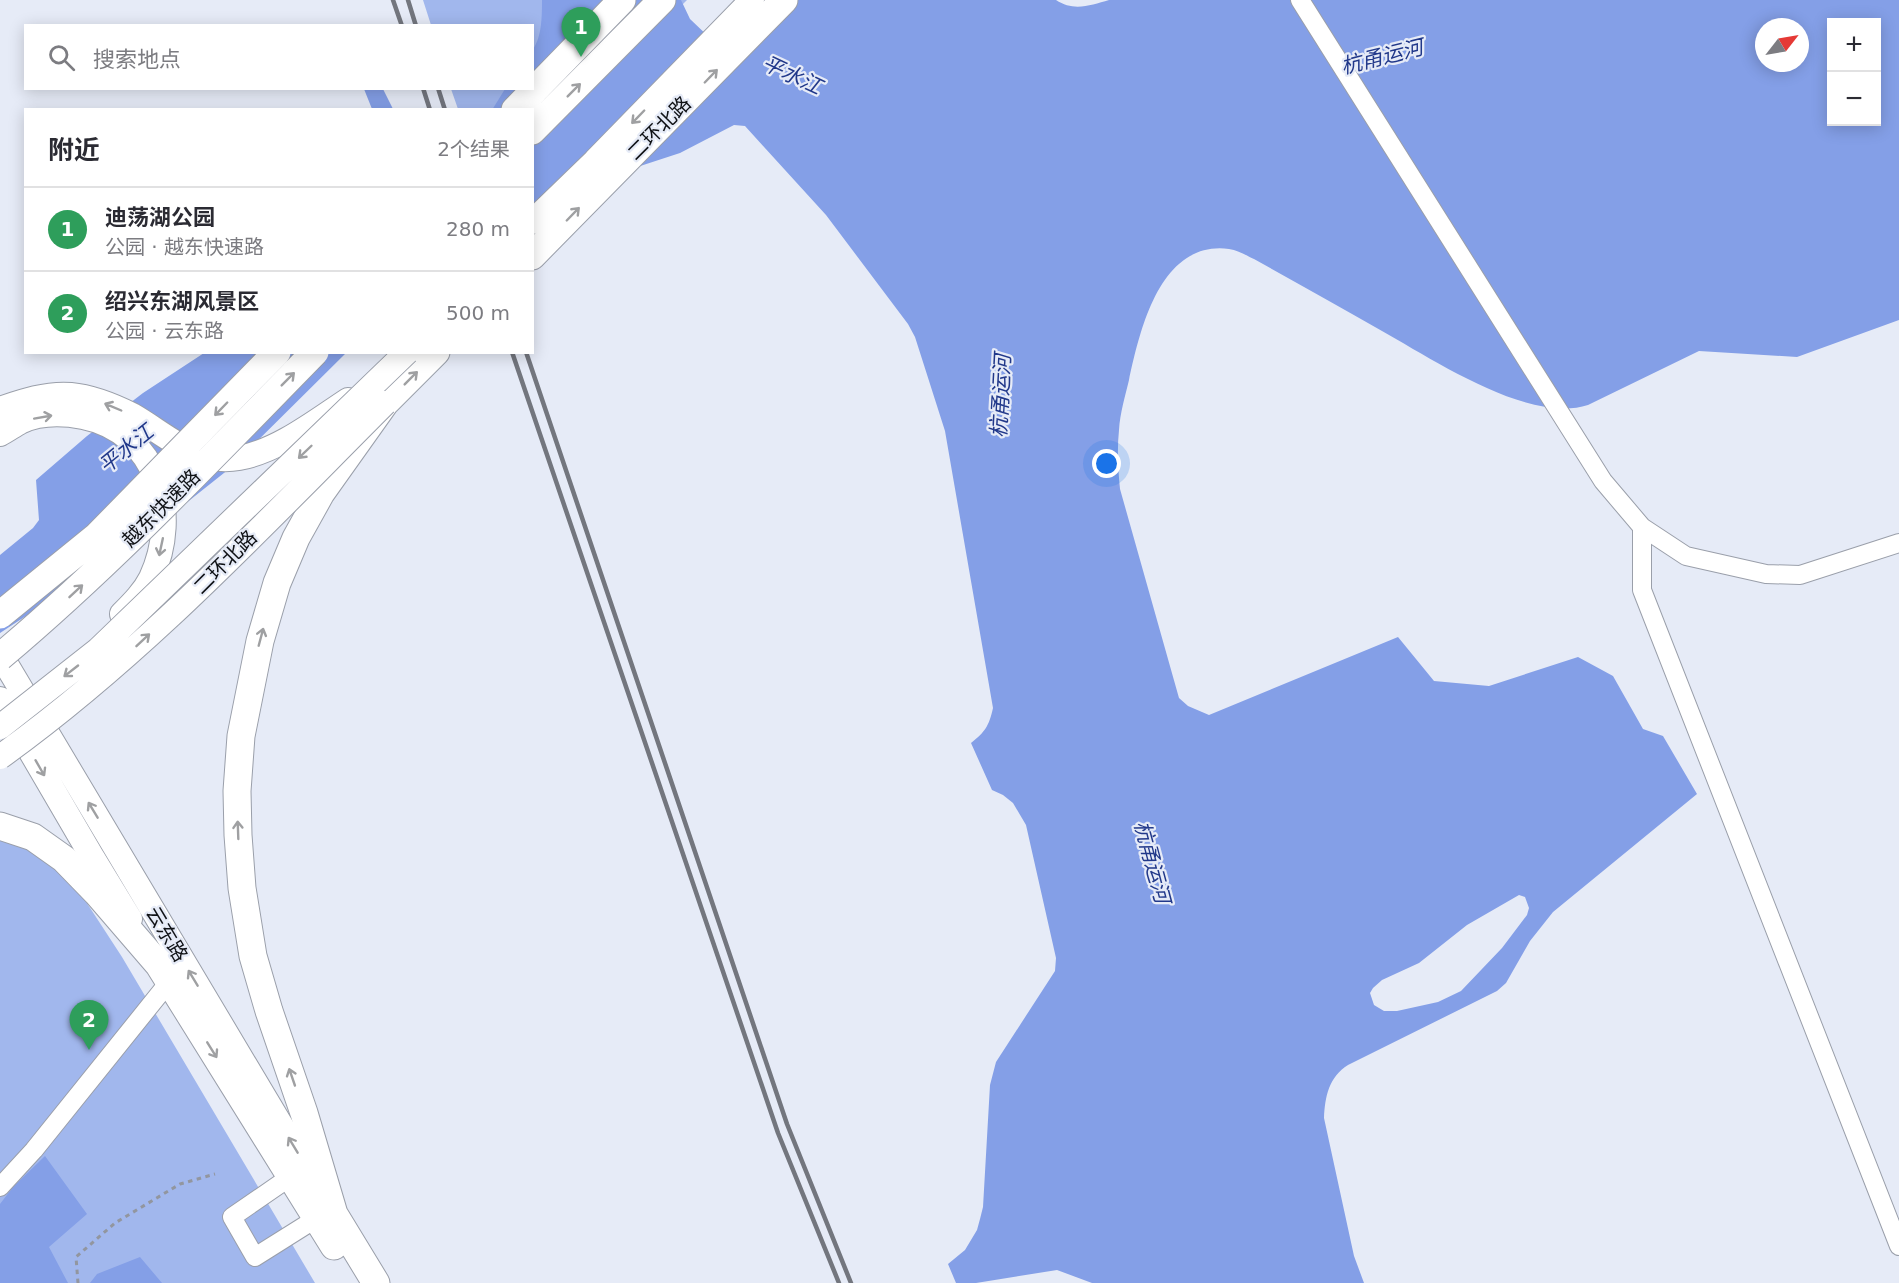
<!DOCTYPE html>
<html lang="zh">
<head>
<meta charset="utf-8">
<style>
	:root { --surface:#fff; --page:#f2f2f3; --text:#2b2b33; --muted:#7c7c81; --line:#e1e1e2; --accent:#0b8043 }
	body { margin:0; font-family:"DejaVu Sans","Noto Sans SC",sans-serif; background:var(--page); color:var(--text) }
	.controls { position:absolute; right:18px; top:18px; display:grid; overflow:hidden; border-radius:0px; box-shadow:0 3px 15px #0003 }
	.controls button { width:54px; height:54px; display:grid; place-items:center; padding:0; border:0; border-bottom:2px solid var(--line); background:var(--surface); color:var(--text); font:30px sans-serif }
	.compass { position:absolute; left:1755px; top:18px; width:54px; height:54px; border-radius:50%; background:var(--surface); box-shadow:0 3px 15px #0003; rotate:59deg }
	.you { position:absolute; left:1107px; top:464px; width:21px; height:21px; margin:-15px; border:4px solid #fff; border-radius:50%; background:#1a73e8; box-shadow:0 0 0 9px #1a73e833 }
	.badge { display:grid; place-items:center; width:39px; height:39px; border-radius:50%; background:var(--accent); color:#fff; font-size:20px; font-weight:700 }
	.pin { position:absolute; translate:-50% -50px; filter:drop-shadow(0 2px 3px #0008) }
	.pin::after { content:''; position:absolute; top:32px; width:21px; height:18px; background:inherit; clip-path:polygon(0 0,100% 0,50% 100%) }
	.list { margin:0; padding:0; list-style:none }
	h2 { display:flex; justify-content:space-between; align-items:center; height:78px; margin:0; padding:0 24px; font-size:26px }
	h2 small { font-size:20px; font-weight:400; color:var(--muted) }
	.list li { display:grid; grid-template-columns:39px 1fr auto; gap:18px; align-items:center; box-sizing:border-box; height:84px; padding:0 24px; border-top:2px solid var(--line) }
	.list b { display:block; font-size:22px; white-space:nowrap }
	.list p { margin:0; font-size:20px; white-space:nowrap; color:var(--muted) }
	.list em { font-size:20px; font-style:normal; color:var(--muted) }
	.icon { flex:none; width:33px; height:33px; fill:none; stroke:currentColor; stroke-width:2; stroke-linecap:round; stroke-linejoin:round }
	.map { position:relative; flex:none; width:1899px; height:1283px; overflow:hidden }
	.search { position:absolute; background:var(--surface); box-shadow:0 3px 15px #0003; left:24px; top:24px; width:510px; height:66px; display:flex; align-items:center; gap:15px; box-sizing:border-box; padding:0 21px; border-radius:0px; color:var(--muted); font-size:22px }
	.panel { position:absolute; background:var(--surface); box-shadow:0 3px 15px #0003; left:24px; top:108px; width:510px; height:246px; border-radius:0px }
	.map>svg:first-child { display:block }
	.green { fill:#a1b7ed }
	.water { fill:#849fe7; fill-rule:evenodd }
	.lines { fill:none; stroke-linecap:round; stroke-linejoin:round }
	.minor-casing { stroke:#9a9faa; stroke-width:20 }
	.major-casing { stroke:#9a9faa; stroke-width:26 }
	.highway-casing { stroke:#9a9faa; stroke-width:29 }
	.path { stroke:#92969f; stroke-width:3; stroke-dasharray:4.5 4.5; stroke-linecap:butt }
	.minor { stroke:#fff; stroke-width:18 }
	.major { stroke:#fff; stroke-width:24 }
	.highway { stroke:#fff; stroke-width:27 }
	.rail { stroke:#73767e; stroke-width:4.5 }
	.major-bridge-casing { stroke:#9a9faa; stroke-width:26; stroke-linecap:butt }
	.highway-bridge-casing { stroke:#9a9faa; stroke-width:29; stroke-linecap:butt }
	.major-bridge { stroke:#fff; stroke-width:24 }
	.highway-bridge { stroke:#fff; stroke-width:27 }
	.oneway { stroke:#9fa0a2 }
	.labels { text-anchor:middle; stroke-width:4.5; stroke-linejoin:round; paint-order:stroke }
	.street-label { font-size:20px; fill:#101216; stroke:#e6ebf7 }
	.water-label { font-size:21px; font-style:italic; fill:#21388a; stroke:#e6ebf7 }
</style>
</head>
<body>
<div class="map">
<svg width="1899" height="1283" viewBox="0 0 1899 1283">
	<rect width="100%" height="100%" fill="#e6ebf7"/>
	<path class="green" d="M423,0H687L533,154L532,110L458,109L451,89L532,88V26L431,25Z
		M0,836L30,847L55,865L81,894L122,957L315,1283H0Z"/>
	<path class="water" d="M542,0H681L690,19L712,40L796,0H1056C1074,12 1091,5 1109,0H1899V320L1797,357L1699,351L1588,405C1529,424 1434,360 1382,331C1340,307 1297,283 1254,259C1247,256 1238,250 1229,249C1160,240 1140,330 1129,380C1125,397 1120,413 1119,430C1117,449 1118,469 1120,489L1179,698L1188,706L1209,715L1398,637L1434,681L1489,686L1578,657L1613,676L1643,729L1663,736L1697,794L1553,912L1530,941L1506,983L1497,991L1348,1065C1329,1077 1325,1096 1324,1118L1354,1256L1364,1283H1092L1057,1270L976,1283H956L948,1264L965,1250L977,1230L980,1219L983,1207L990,1085L996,1062L1055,971L1056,958L1026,825L1013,803L1003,795L992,790L971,743C985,732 989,726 993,708L945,431L915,337L908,324L826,215L745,126L734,125L680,153L628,170L533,216L532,110H492L505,89L532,88L533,49C542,37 542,15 542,0ZM1832,22H1876V122H1832ZM1764,27H1800V63H1764ZM1519,895L1525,897L1529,908L1527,915L1502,948L1461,991L1438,1002L1397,1011H1384L1374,1005L1370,993L1373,988L1382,980L1419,963L1467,925Z
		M364,89H383L393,109H372Z
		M204,353H346L229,469L127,550L0,633V555L33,528L39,520L36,480L87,436L143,393Z
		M45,1156L87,1214L49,1247L68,1283H0V1204L13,1187Z
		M140,1257L162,1283H90L97,1274Z"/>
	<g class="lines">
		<defs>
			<path id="minor" d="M1300,0L1603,481L1642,527L1686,556L1766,574L1800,575L1899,543
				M1642,527V590L1899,1246
				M290,1177L232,1217L255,1257L317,1218
				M0,1187L34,1150L169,982"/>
			<path id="major" d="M532,222L595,161L752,0
				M0,409C23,401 47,393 71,395C92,397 114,406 132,415C167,435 196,466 239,458C278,451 316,421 348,400
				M0,434C6,431 13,426 20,422C39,413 62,413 83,417C158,432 181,514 151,578C144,592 133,603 122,614
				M0,654L322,1194
				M0,699L91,855L130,919"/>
			<path id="highway" d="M515,110L622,0
				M532,131L662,0
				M532,256L784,0
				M0,826L33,837L64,859L97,893L159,965L334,1246
				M376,1283L334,1214L304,1113L269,1011L253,956L242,888L238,835L237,791L241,736L260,641L277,583L296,538L321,493L385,403L436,352"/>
		</defs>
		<use href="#minor" class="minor-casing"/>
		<use href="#major" class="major-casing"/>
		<use href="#highway" class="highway-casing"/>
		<path class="path" d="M78,1283L76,1257L115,1223L180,1184L215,1174"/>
		<use href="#minor" class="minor"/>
		<use href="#major" class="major"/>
		<use href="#highway" class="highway"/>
		<path class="rail" d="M393,0L402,26
			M408,0L416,26
			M423,88L430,110
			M438,88L445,110
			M512,352L778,1133L839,1283
			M526,352L787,1124L851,1283"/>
		<defs>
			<path id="major-bridge" d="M0,727L98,650L407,352
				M0,757C142,655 262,526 385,403"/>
			<path id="highway-bridge" d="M0,615L97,536L277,352
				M0,657C112,563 212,457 315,352"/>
		</defs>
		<use href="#major-bridge" class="major-bridge-casing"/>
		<use href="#highway-bridge" class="highway-bridge-casing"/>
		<use href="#major-bridge" class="major-bridge"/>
		<use href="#highway-bridge" class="highway-bridge"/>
	</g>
	<defs><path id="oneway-shaft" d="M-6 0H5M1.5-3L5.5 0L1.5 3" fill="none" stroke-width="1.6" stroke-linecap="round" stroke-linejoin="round" transform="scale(1.5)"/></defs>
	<g class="oneway">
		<use href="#oneway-shaft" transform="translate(711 76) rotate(-46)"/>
		<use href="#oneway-shaft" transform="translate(574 90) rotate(-45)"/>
		<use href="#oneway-shaft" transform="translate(638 117) rotate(134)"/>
		<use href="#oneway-shaft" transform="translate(573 214) rotate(-46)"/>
		<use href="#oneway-shaft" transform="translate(411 378) rotate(-45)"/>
		<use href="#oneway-shaft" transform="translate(288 379) rotate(-45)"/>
		<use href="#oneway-shaft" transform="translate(113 407) rotate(-157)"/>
		<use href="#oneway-shaft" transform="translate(221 409) rotate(134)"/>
		<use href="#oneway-shaft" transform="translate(43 417) rotate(-10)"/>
		<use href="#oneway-shaft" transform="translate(305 452) rotate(136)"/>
		<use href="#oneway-shaft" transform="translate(161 547) rotate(102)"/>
		<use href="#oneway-shaft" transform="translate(76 591) rotate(-43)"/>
		<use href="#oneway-shaft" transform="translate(261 637) rotate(-75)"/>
		<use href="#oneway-shaft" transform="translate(143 640) rotate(-43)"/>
		<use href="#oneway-shaft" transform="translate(71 671) rotate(142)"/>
		<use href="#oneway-shaft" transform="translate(40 768) rotate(60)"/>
		<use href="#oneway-shaft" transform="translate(93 810) rotate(-121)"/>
		<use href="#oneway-shaft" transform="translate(238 830) rotate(-92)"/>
		<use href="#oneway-shaft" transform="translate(193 978) rotate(-121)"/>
		<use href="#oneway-shaft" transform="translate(212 1050) rotate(58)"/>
		<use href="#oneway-shaft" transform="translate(292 1077) rotate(-109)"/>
		<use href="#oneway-shaft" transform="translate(293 1145) rotate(-121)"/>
	</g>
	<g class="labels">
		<g class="street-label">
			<text transform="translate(659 128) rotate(-45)" y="7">二环北路</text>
			<text transform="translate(161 508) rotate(-45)" y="7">越东快速路</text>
			<text transform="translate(225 562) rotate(-45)" y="7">二环北路</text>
			<text transform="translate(167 934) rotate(59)" y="7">云东路</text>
		</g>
		<g class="water-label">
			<text transform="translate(1382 57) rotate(-14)" y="7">杭甬运河</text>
			<text transform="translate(792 75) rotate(25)" y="7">平水江</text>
			<text transform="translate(1001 396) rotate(-87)" y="7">杭甬运河</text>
			<text transform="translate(126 449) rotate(-39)" y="7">平水江</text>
			<text transform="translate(1152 862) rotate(75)" y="7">杭甬运河</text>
		</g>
	</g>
</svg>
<div class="controls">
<button>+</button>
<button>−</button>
</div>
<svg class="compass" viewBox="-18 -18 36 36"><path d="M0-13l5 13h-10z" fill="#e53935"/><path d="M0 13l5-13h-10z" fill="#7c7c81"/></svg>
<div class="you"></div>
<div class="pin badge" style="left:581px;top:57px;background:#2e9e5b">1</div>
<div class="pin badge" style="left:89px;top:1050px;background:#2e9e5b">2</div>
<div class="search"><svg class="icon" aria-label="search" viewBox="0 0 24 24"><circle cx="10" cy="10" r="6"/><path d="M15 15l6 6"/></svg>搜索地点</div>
<section class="panel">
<h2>附近<small>2个结果</small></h2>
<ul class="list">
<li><span class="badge" style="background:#2e9e5b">1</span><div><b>迪荡湖公园</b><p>公园 · 越东快速路</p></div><em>280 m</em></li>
<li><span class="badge" style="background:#2e9e5b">2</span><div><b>绍兴东湖风景区</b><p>公园 · 云东路</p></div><em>500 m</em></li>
</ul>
</section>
</div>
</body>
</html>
